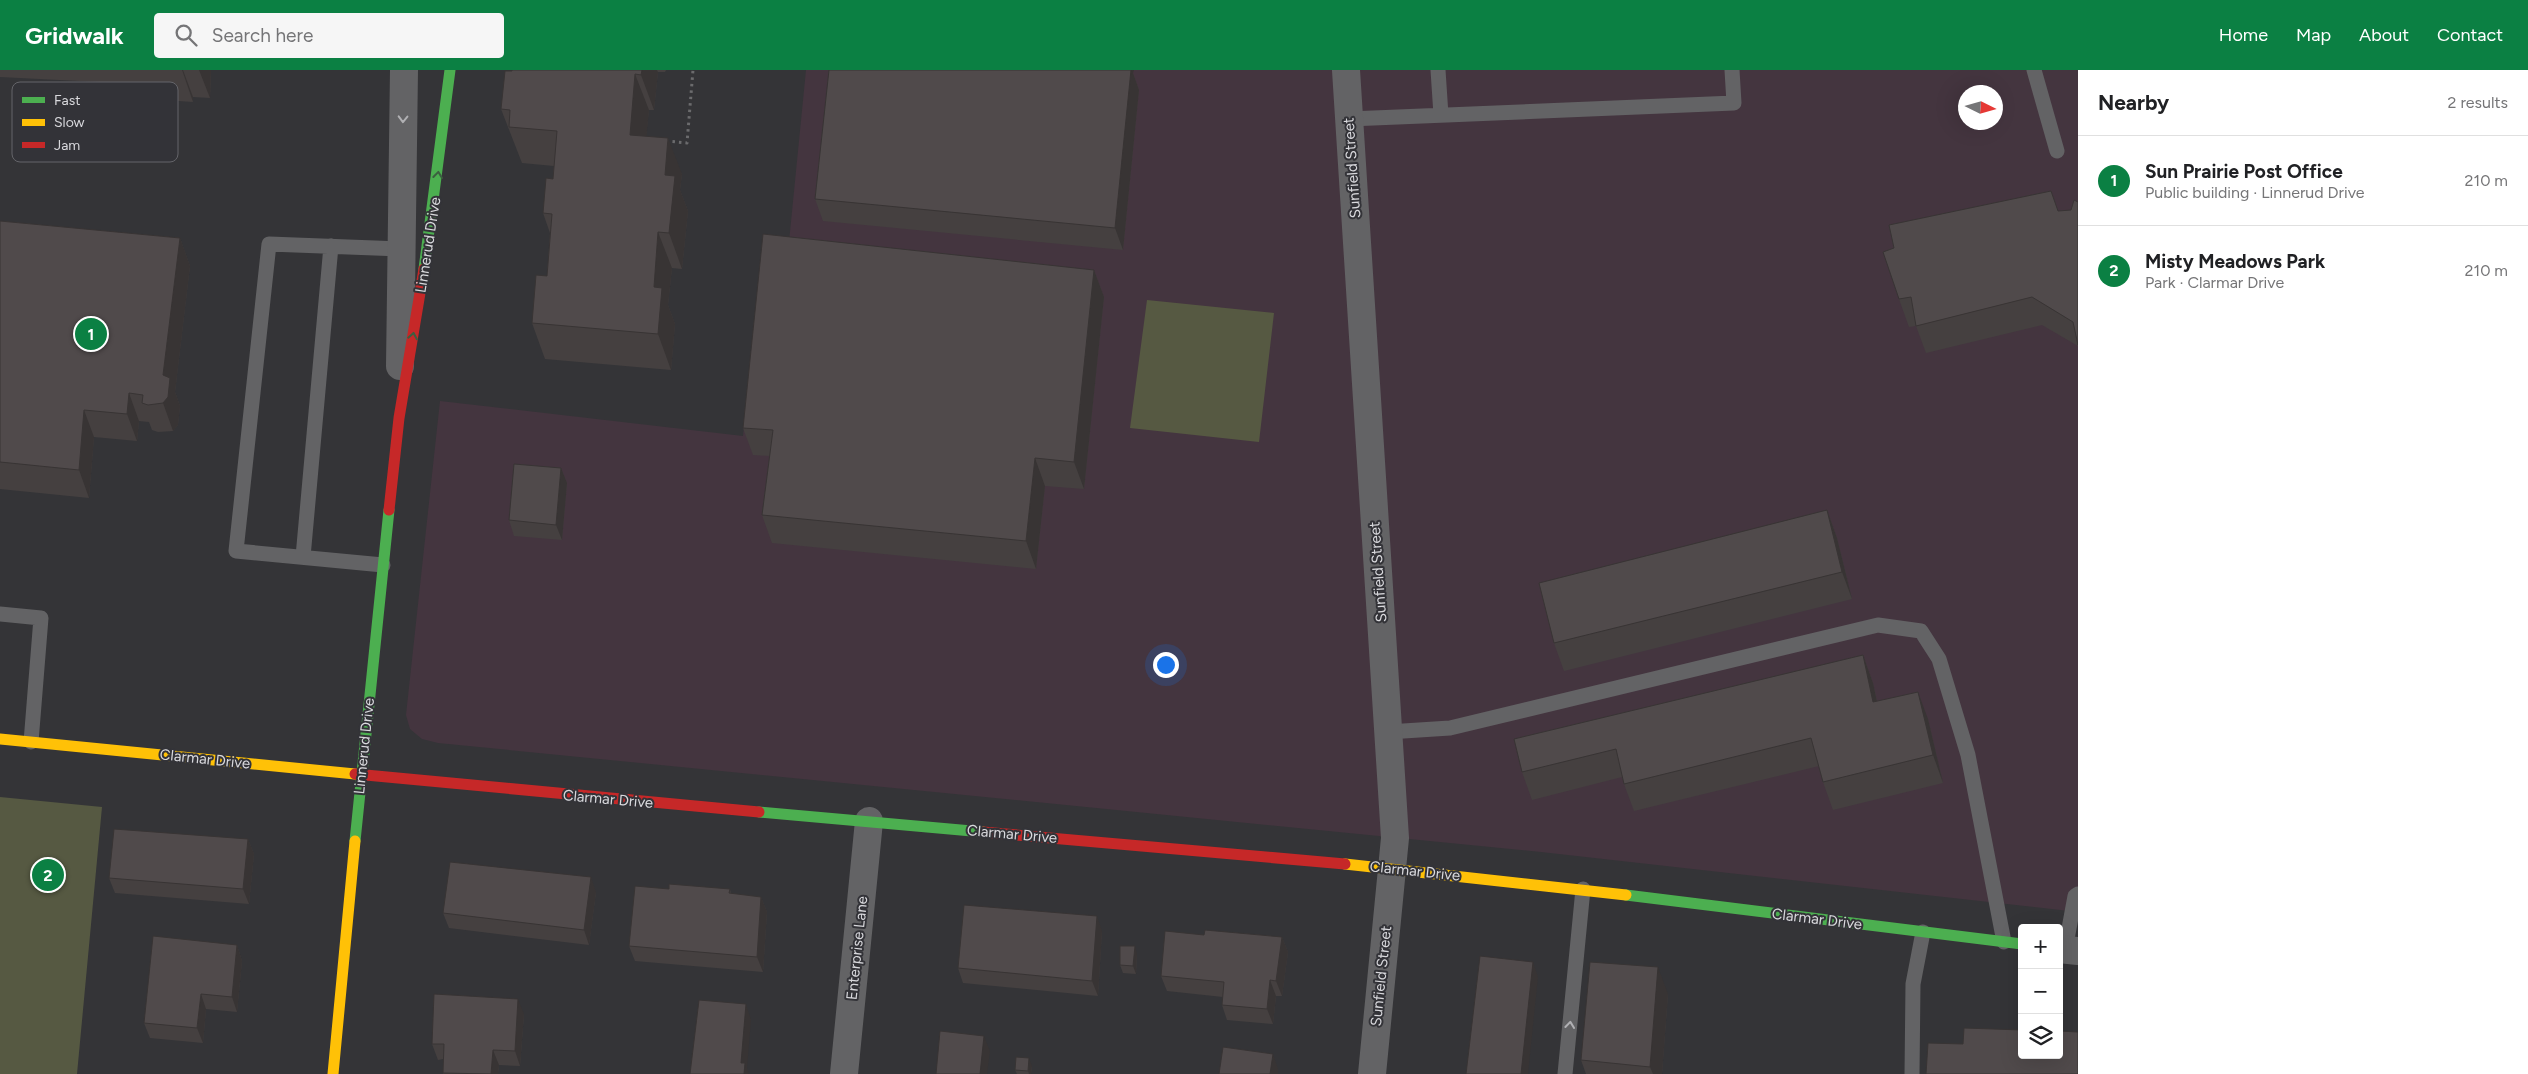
<!DOCTYPE html>
<html lang="en">
<head>
<meta charset="utf-8">
<style>
	:root { --surface:#fff; --page:#f6f6f6; --text:#202124; --muted:#757577; --line:#e0e0e0; --accent:#0b8043 }
	body { margin:0; font-family:Figtree,sans-serif; background:var(--page); color:var(--text) }
	.controls { position:absolute; right:15px; bottom:15px; display:grid; overflow:hidden; border-radius:5px; box-shadow:0 5px 20px #0002 }
	.controls button { width:45px; height:45px; display:grid; place-items:center; padding:0; border:0; border-bottom:1px solid var(--line); background:var(--surface); color:var(--text); font:25px sans-serif }
	.compass { position:absolute; left:1958px; top:15px; width:45px; height:45px; border-radius:50%; background:var(--surface); box-shadow:0 5px 20px #0002; rotate:95deg }
	.you { position:absolute; left:1165px; top:594px; width:18px; height:18px; margin:-12px; border:4px solid #fff; border-radius:50%; background:#1a73e8; box-shadow:0 0 0 8px #1a73e833 }
	.badge { display:grid; place-items:center; width:32px; height:32px; border-radius:50%; background:var(--accent); color:#fff; font-size:16px; font-weight:700 }
	.pin { position:absolute; translate:-50% -50%; border:2px solid #fff; box-shadow:0 1px 5px #0006 }
	.list { margin:0; padding:0; list-style:none }
	h2 { display:flex; justify-content:space-between; align-items:center; height:65px; margin:0; padding:0 20px; font-size:21px }
	h2 small { font-size:16px; font-weight:400; color:var(--muted) }
	.list li { display:grid; grid-template-columns:32px 1fr auto; gap:15px; align-items:center; box-sizing:border-box; height:90px; padding:0 20px; border-top:1px solid var(--line) }
	.list b { display:block; font-size:19px; white-space:nowrap }
	.list p { margin:0; font-size:16px; white-space:nowrap; color:var(--muted) }
	.list em { font-size:16px; font-style:normal; color:var(--muted) }
	.icon { flex:none; width:28px; height:28px; fill:none; stroke:currentColor; stroke-width:2; stroke-linecap:round; stroke-linejoin:round }
	.map { position:relative; flex:none; width:2078px; height:1004px; overflow:hidden }
	header { display:flex; align-items:center; gap:30px; box-sizing:border-box; height:70px; padding:0 25px; background:var(--accent); color:#fff }
	header strong { font-size:24px }
	nav { display:flex; gap:28px; margin-inline-start:auto; font-size:18px }
	.search { width:350px; height:45px; background:var(--page); display:flex; align-items:center; gap:12px; box-sizing:border-box; padding:0 18px; border-radius:5px; color:var(--muted); font-size:19px }
	main { display:flex }
	aside { flex:1; background:var(--surface) }
	.map>svg:first-child { display:block }
	.commercial { fill:#44353f; fill-rule:evenodd }
	.green { fill:#565942 }
	.lines { fill:none; stroke-linecap:round; stroke-linejoin:round }
	.path { stroke:#6b6b6d; stroke-width:3; stroke-dasharray:2.5 4; stroke-linecap:butt }
	.lane { stroke:#636365; stroke-width:15 }
	.street { stroke:#636365; stroke-width:28 }
	.fast { stroke:#4caf50; stroke-width:11 }
	.slow { stroke:#ffc107; stroke-width:11 }
	.jam { stroke:#c62828; stroke-width:11 }
	.wall { fill:#454040 }
	.shaded-wall { fill:#383434 }
	.building { fill:#504a4b; stroke:#383434 }
	.oneway { stroke:#b0b0b3 }
	.oneway2 { stroke:#3c5e40 }
	.labels { text-anchor:middle; stroke-width:4; stroke-linejoin:round; paint-order:stroke }
	.street-label { font-size:15px; fill:#d9d9dd; stroke:#333338 }
	.key { fill:#333338; stroke:#65656a; stroke-width:1 }
	.key-label { font-size:14px; fill:#d9d9dd }
</style>
</head>
<body>
<header>
<strong>Gridwalk</strong>
<div class="search"><svg class="icon" aria-label="search" viewBox="0 0 24 24"><circle cx="10" cy="10" r="6"/><path d="M15 15l6 6"/></svg>Search here</div>
<nav><a>Home</a><a>Map</a><a>About</a><a>Contact</a></nav>
</header>
<main>
<div class="map">
<svg width="2078" height="1004" viewBox="0 0 2078 1004">
	<rect width="100%" height="100%" fill="#343437"/>
	<path class="commercial" d="M806,0H2078V842L1541,782L438,673L422,669L410,659L406,645L440,331L743,366L763,180L788,182ZM1966,22H1996V52H1966Z"/>
	<path class="green" d="M1147,230L1274,243L1259,372L1130,358Z
		M0,727L102,737L77,1004H0Z"/>
	<g class="lines">
		<path class="path" d="M666,71L687,73L693,0"/>
		<path class="lane" d="M1438,0L1441,45
			M2034,0L2057,81
			M1349,49L1734,33L1732,0
			M303,487L331,176
			M383,495L236,481L269,174L401,179
			M0,544L41,548L31,672
			M1388,662L1450,658L1878,555L1921,561L1939,589L1968,685L2004,872
			M2065,880L2075,826L2078,824
			M1565,1004L1583,819
			M1912,1004L1913,914L1923,862"/>
		<path class="street" d="M1346,0L1395,768L1372,1004
			M400,296L404,0
			M2059,879L2078,881
			M844,1004L869,751"/>
		<path class="fast" d="M424,199L450,0
			M759,742L983,762
			M355,771L389,440
			M1626,825L2022,874"/>
		<path class="slow" d="M0,669L355,704
			M1345,794L1626,825
			M333,1004L355,771"/>
		<path class="jam" d="M389,440L399,348L424,199
			M355,704L759,742
			M983,762L1345,794"/>
	</g>
	<path class="wall" d="M0,0H211L210,28L193,27V32L164,30L158,15L0,7Z
		M512,0H666L665,2H658L654,40H649L646,66L682,104L680,120L688,141L682,199L672,198L668,235L675,254L671,300L545,289L532,253L547,206L550,163L543,143L553,109L554,96L522,93L501,39Z
		M1133,3L1139,20L1123,180L823,151L815,129Z
		M2051,121L2078,276L2042,255L1926,283L1916,256L1909,257L1899,229Z
		M0,151L180,168L190,196L175,322L180,336L178,355L173,361L158,362L152,360L149,352L139,351L137,371L94,367L89,428L0,419Z
		M1094,200L1104,227L1084,419L1045,416L1036,499L772,473L762,445L770,386L753,385L743,358Z
		M561,398L567,413L562,470L514,466L509,450Z
		M1827,440L1837,468L1852,529L1564,601L1554,573Z
		M1863,585L1873,613L1877,631L1928,649L1943,713L1833,740L1823,712L1819,696L1634,741L1624,714L1622,707L1532,730L1522,702Z
		M248,769L254,784L249,834L115,823L109,808Z
		M669,819H730L731,824L761,827L767,842L763,902L635,891L629,876Z
		M596,822L589,875L449,858L443,843Z
		M1102,861L1098,926L963,913L958,898Z
		M1204,865L1282,867L1288,882L1282,926H1276L1273,954L1227,950L1222,935L1223,927L1167,921L1161,906Z
		M237,875L242,891L237,942L206,939L203,973L150,968L144,953Z
		M1137,884L1136,904L1123,903L1120,895Z
		M1668,924L1662,1004H1586L1581,990Z
		M524,944L520,996L499,995L498,1004H443V989L438,990L432,974Z
		M1032,996L1031,1004H1017L1015,1000Z"/>
	<path class="shaded-wall" d="M182,0H183L193,27V32Z
		M199,0H211L210,28Z
		M642,0H657L658,2L654,40L641,5Z
		M1125,0H1134L1133,3L1139,20L1123,180L1115,158Z
		M635,4L649,40L643,101L630,65Z
		M668,68L682,104L680,120L688,141L682,199L669,163L665,105Z
		M658,162L672,198L668,235L675,254L671,300L658,264L654,217Z
		M180,168L190,196L175,322L180,336L178,355L173,361L163,333V305Z
		M1094,200L1104,227L1084,419L1074,392Z
		M129,323L139,351L137,371L127,344Z
		M84,340L94,367L89,428L79,400Z
		M1035,388L1045,416L1036,499L1026,471Z
		M561,398L567,413L562,470L556,455Z
		M1827,440L1837,468L1852,529L1842,502Z
		M1863,585L1873,613L1883,660L1873,632Z
		M1918,622L1928,649L1943,713L1933,685Z
		M248,769L254,784L249,834L243,819Z
		M591,807L596,822L589,875L584,860Z
		M761,827L767,842L763,902L757,887Z
		M1097,846L1102,861L1098,926L1092,911Z
		M1282,867L1288,882L1282,926L1276,911Z
		M237,875L242,891L237,942L232,927Z
		M1135,876L1137,884L1136,904L1133,896Z
		M1533,892L1538,907L1528,1004H1521Z
		M1658,897L1668,924L1662,1004H1653L1650,997Z
		M1270,910L1276,926L1273,954L1267,939Z
		M201,924L206,939L203,973L197,958Z
		M518,929L524,944L520,996L515,981Z
		M746,934L751,950L747,998L749,1004H744L741,993Z
		M984,966L990,981L987,1004H980Z
		M493,980L499,995L498,1004H491Z
		M1273,984L1278,999V1004H1270Z
		M1029,988L1032,996L1031,1004H1029L1028,1001Z"/>
	<path class="building" d="M512,0H642L641,5L635,4L630,65L668,68L665,105L675,106L669,163L658,162L654,217L662,218L658,264L532,253L536,205L547,206L552,144L543,143L546,108L553,109L557,61L509,57L510,40L501,39L505,1H512Z
		M829,0H1131L1115,158L815,129Z
		M2051,121L2058,141L2071,140L2074,130L2078,132V275L2073,252L2032,227L1916,256L1911,227L1899,229L1883,182L1894,178L1889,155Z
		M0,151L180,168L163,305L170,308L168,327L163,333L148,335L142,333L143,325L129,323L127,344L84,340L79,400L0,392Z
		M763,164L1094,200L1074,392L1035,388L1026,471L762,445L773,360L743,358Z
		M514,394L561,398L556,455L509,450Z
		M1827,440L1842,502L1554,573L1539,513Z
		M1863,585L1873,632L1918,622L1933,685L1823,712L1811,668L1624,714L1616,679L1522,702L1514,669Z
		M114,759L248,769L243,819L109,808Z
		M450,792L591,807L584,860L443,843Z
		M669,814L730,819L729,823L761,827L757,887L629,876L635,816L669,819Z
		M964,835L1097,846L1092,911L958,898Z
		M1205,860L1282,867L1276,911L1270,910L1267,939L1222,935L1224,912L1161,906L1165,861L1204,865Z
		M153,866L237,875L232,927L201,924L197,958L144,953Z
		M1120,876H1135L1133,896L1120,895Z
		M1480,886L1533,892L1521,1004H1466Z
		M1590,892L1658,897L1650,997L1581,990Z
		M434,924L518,929L515,981L493,980L491,1004L443,1003L444,974H432Z
		M699,930L746,934L741,993H745L744,1004H690Z
		M1964,958L2022,960V985H2059V961L2078,962V1004H1926L1928,973L1963,974Z
		M940,961L984,966L980,1004H936Z
		M1223,977L1273,984L1270,1004H1219Z
		M1016,987L1029,988L1028,1001L1015,1000Z"/>
	<defs><path id="oneway-chevron" d="M-2-3.5L2.5 0L-2 3.5" fill="none" stroke-width="1.6" stroke-linecap="round" stroke-linejoin="round" transform="scale(1.25)"/></defs>
	<g class="oneway">
		<use href="#oneway-chevron" transform="translate(403 49) rotate(91)"/>
		<use href="#oneway-chevron" transform="translate(1570 955) rotate(-84)"/>
	</g>
	<g class="oneway2">
		<use href="#oneway-chevron" transform="translate(438 105) rotate(-83)"/>
		<use href="#oneway-chevron" transform="translate(413 266) rotate(-80)"/>
	</g>
	<g class="labels">
		<g class="street-label">
			<text transform="translate(1352 98) rotate(-94)" y="5">Sunfield Street</text>
			<text transform="translate(428 175) rotate(-81)" y="5">Linnerud Drive</text>
			<text transform="translate(1378 502) rotate(-94)" y="5">Sunfield Street</text>
			<text transform="translate(364 676) rotate(-84)" y="5">Linnerud Drive</text>
			<text transform="translate(205 689) rotate(6)" y="5">Clarmar Drive</text>
			<text transform="translate(608 729) rotate(5)" y="5">Clarmar Drive</text>
			<text transform="translate(1012 764) rotate(5)" y="5">Clarmar Drive</text>
			<text transform="translate(1415 801) rotate(6)" y="5">Clarmar Drive</text>
			<text transform="translate(1817 849) rotate(7)" y="5">Clarmar Drive</text>
			<text transform="translate(857 878) rotate(-84)" y="5">Enterprise Lane</text>
			<text transform="translate(1381 906) rotate(-84)" y="5">Sunfield Street</text>
		</g>
	</g>
	<rect x="12" y="12" width="166" height="80" rx="8" class="key"/>
	<rect x="22" y="27" width="23" height="6" fill="#4caf50"/>
	<rect x="22" y="49" width="23" height="7" fill="#ffc107"/>
	<rect x="22" y="72" width="23" height="6" fill="#c62828"/>
	<g class="key-label">
		<text x="54" y="35">Fast</text>
		<text x="54" y="57">Slow</text>
		<text x="54" y="80">Jam</text>
	</g>
</svg>
<div class="controls">
<button>+</button>
<button>−</button>
<button><svg class="icon" aria-label="layers" viewBox="0 0 24 24"><path d="M12 4l9 5-9 5-9-5zM3 14l9 5 9-5"/></svg></button>
</div>
<svg class="compass" viewBox="-18 -18 36 36"><path d="M0-13l5 13h-10z" fill="#e53935"/><path d="M0 13l5-13h-10z" fill="#757577"/></svg>
<div class="you"></div>
<div class="pin badge" style="left:91px;top:264px">1</div>
<div class="pin badge" style="left:48px;top:805px">2</div>
</div>
<aside>
<h2>Nearby<small>2 results</small></h2>
<ul class="list">
<li><span class="badge">1</span><div><b>Sun Prairie Post Office</b><p>Public building · Linnerud Drive</p></div><em>210 m</em></li>
<li><span class="badge">2</span><div><b>Misty Meadows Park</b><p>Park · Clarmar Drive</p></div><em>210 m</em></li>
</ul>
</aside>
</main>
</body>
</html>
